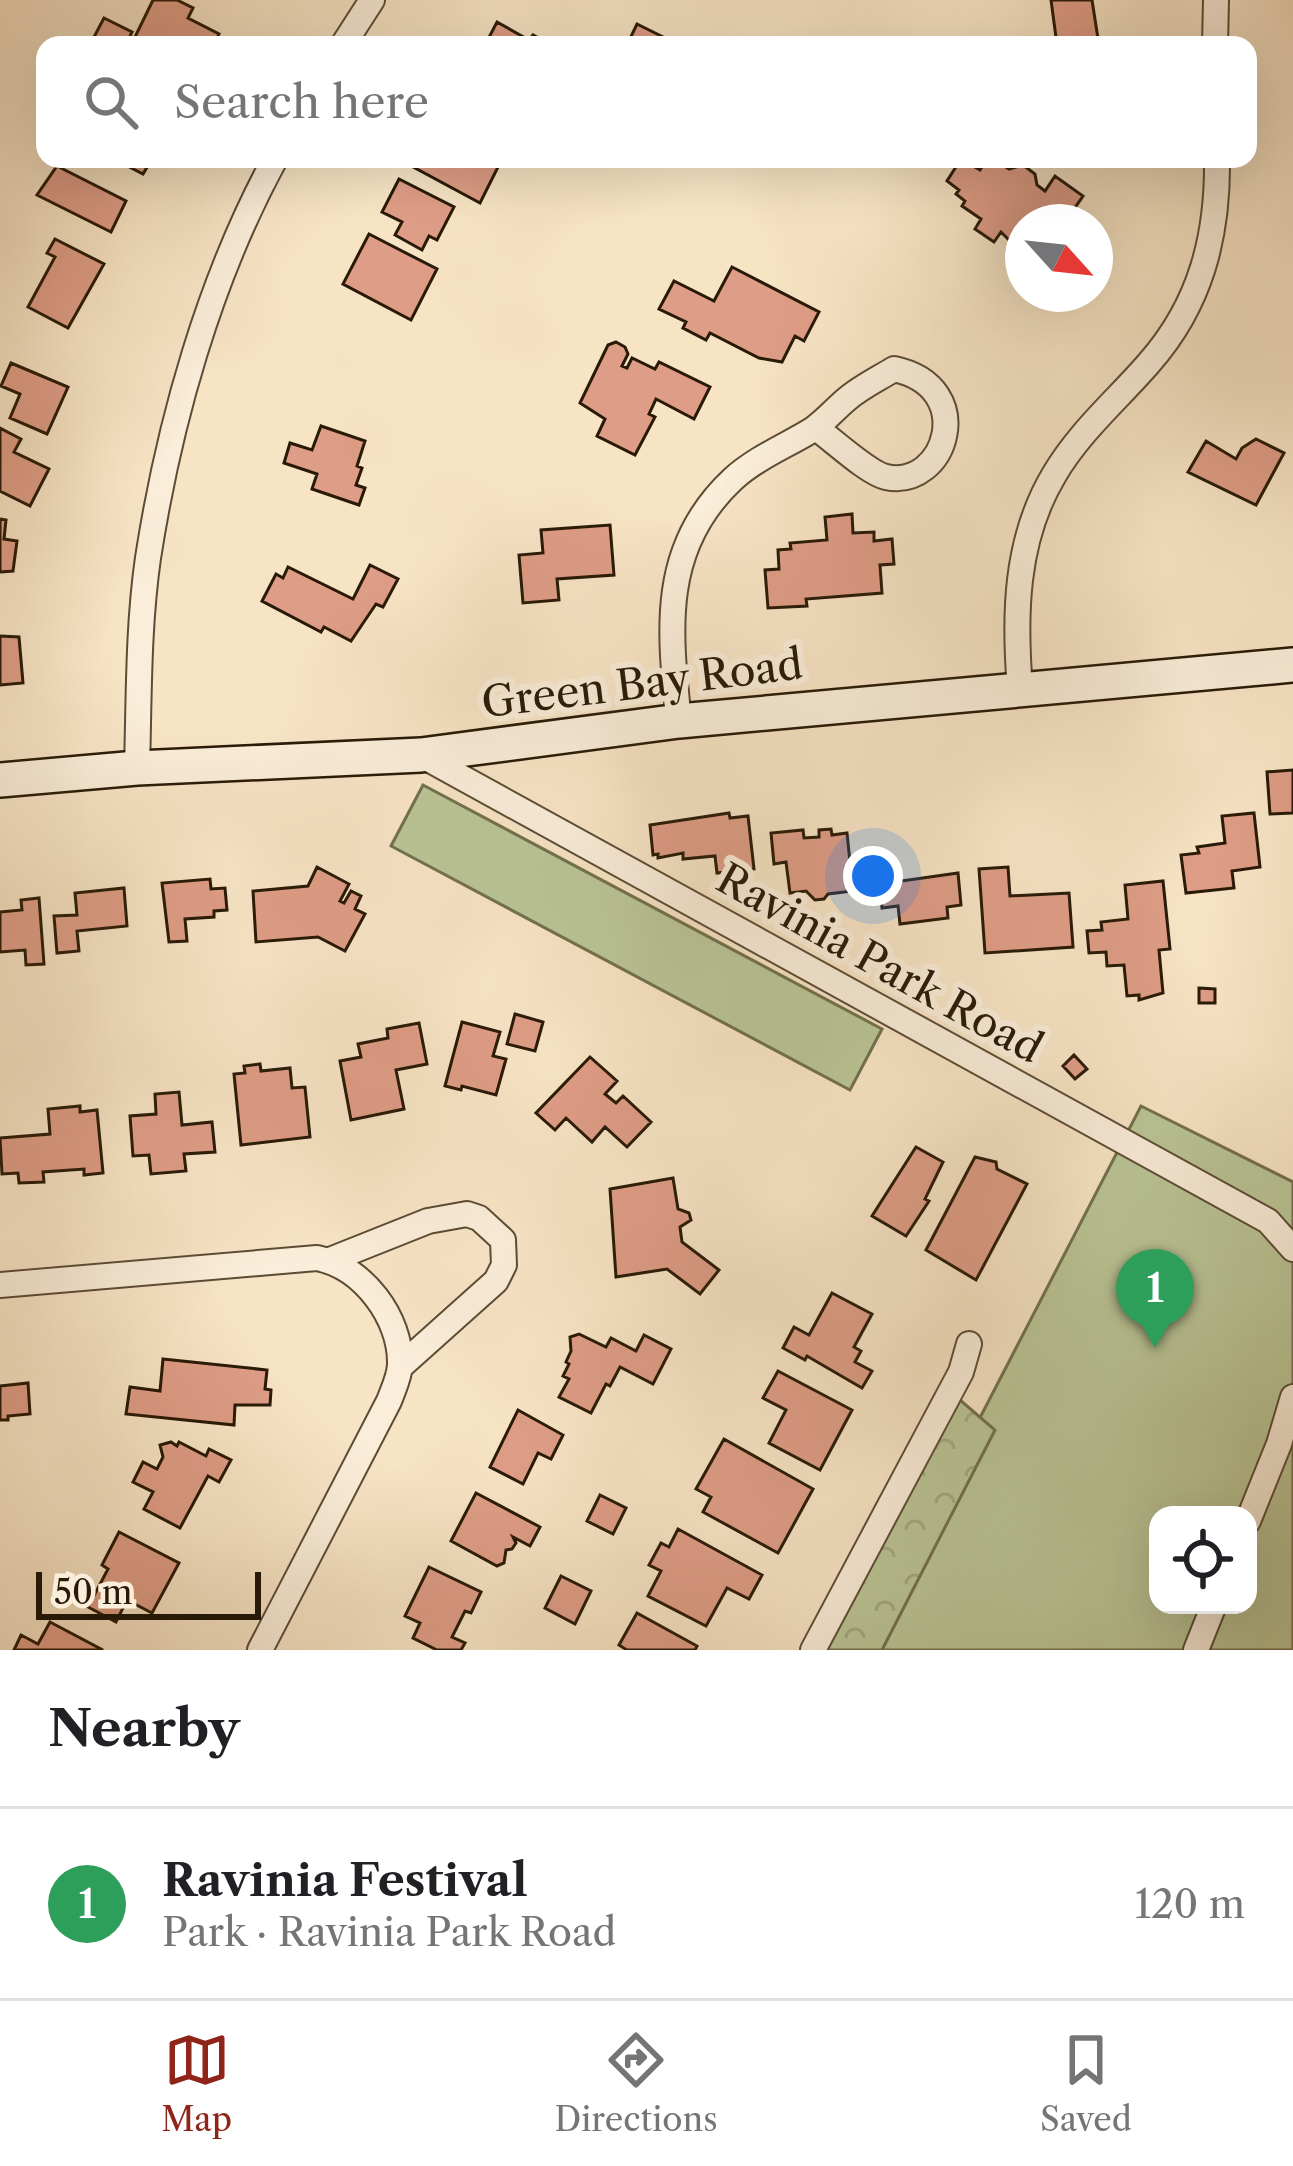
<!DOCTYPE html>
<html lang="en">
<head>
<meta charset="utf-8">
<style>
	:root { --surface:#fff; --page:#f6f6f6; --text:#202124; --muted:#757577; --line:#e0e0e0; --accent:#8f2418 }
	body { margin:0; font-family:"Libre Caslon Text",serif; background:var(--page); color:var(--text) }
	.controls { position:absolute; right:36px; bottom:36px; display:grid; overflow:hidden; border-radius:24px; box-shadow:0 12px 48px #0002 }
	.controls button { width:108px; height:108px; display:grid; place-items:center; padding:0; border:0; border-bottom:3px solid var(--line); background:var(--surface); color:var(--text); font:60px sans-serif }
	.compass { position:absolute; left:1005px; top:204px; width:108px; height:108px; border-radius:50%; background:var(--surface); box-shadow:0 12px 48px #0002; rotate:117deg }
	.scale { position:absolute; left:36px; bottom:30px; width:225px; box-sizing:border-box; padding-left:12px; border:6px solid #291a07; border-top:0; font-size:33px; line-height:42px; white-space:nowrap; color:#291a07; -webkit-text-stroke:9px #faedd9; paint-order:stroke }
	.you { position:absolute; left:873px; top:876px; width:42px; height:42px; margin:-30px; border:9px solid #fff; border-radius:50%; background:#1a73e8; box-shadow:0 0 0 18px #1a73e833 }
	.badge { display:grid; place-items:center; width:78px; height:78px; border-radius:50%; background:var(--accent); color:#fff; font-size:39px; font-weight:700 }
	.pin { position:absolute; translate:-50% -99px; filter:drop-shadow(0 3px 6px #0008) }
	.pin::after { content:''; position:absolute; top:63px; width:42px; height:36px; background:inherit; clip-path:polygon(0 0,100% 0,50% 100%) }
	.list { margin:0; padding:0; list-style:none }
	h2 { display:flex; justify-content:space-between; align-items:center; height:156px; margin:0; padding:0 48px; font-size:51px }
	h2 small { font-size:39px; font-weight:400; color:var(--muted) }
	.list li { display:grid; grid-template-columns:78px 1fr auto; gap:36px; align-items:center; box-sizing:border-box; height:192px; padding:0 48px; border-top:3px solid var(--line) }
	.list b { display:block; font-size:45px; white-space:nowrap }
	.list p { margin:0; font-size:39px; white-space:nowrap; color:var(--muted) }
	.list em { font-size:39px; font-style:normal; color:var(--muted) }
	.icon { flex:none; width:66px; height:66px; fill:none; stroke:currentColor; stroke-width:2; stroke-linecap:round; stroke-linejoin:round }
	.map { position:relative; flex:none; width:1293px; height:1650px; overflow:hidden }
	.search { position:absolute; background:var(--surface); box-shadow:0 12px 48px #0002; left:36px; right:36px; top:36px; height:132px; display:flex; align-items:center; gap:30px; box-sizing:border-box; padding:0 42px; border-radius:24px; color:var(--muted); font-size:45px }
	.sheet { height:348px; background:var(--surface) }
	nav { display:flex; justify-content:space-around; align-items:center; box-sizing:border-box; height:168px; border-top:3px solid var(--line); background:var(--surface); font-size:33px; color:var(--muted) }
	nav a { display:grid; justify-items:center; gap:6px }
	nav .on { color:var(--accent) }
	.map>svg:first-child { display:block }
	.green { fill:#bac596; stroke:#72704e; stroke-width:3; fill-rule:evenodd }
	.forest { fill:url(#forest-crowns); stroke:#72704e; stroke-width:3 }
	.building { fill:#de9d86; stroke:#291a07; stroke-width:3 }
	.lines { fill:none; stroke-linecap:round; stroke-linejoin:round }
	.minor-casing { stroke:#5c4c36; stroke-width:28 }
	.secondary-casing { stroke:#291a07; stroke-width:38 }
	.minor { stroke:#faedd9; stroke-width:24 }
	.secondary { stroke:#faedd9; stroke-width:33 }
	.labels { text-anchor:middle; stroke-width:12; stroke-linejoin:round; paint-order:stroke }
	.street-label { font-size:42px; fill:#291a07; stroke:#faedd9 }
</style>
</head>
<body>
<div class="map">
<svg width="1293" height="1650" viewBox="0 0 1293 1650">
	<defs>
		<pattern id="forest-crowns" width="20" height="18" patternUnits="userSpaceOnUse" patternTransform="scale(3)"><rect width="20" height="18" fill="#bac596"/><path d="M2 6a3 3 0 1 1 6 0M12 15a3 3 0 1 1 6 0" fill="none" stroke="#a0a980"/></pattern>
	</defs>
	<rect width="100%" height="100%" fill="#f7e4c5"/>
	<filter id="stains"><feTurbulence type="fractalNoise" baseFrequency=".00167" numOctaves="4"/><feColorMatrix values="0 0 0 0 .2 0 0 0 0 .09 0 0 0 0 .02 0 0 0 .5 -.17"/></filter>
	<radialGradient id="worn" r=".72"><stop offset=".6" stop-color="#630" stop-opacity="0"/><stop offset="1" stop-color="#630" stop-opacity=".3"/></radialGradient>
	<path class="green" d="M423,785L882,1029L850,1090L391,846Z
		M1141,1106L1293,1182V1650H860ZM1158,1515H1248V1605H1158Z"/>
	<path class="forest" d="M960,1400L995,1430L882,1650H821Z"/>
	<path class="building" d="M153,0H177L193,8L188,18L219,34L214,45H147L134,39Z
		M1051,0H1092L1099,45H1057Z
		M104,18L132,32L126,45H111L94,37Z
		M497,22L529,40L533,35L551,45L553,41L561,45H485Z
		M637,24L665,38L662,45H627Z
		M114,159H152L143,174Z
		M405,159H502L480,203L404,162Z
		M961,159L980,170L985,162L996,160L1009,169L1023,165L1035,174L1037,185L1045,191L1055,176L1083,196L1065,222H1023L1021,252L1001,232L994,242L975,229L981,219L962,206L965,201L956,194L959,190L947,181Z
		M57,166L126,201L111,232L37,195Z
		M399,179L454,207L437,240L429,236L422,250L395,235L402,222L382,212Z
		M369,234L437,269L411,320L343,284Z
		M55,239L104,264L68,328L28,307L55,257L47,253Z
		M732,267L819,312L804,341L795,336L782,362L759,358L710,333L706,340L683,328L686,322L659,309L674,281L714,301Z
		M616,342L625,347L628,354L622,366L627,368L632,358L655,369L659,362L710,387L694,419L656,399L649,414L655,417L635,455L597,436L605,419L580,403L608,345Z
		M11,363L68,387L47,434L10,418L20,394L1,386Z
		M321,426L365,441L357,466L362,468L356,485L365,488L359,505L312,489L317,474L284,463L290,443L312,450Z
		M0,428L21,439L14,452L49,469L30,506L0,491Z
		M1256,439L1284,453L1256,505L1188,472L1206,441L1236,459L1242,448Z
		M852,514L853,533L874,532V541L892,539L894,564L880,565L882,593L806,599L807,606L768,608L765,570L779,569L778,550L791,549L790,543L827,540L825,517Z
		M0,519L6,520L4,539L17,541L13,571L0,572Z
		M610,525L614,575L557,579L559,600L523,603L519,555L543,553L541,530Z
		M370,565L398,579L383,607L376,604L351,641L324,627L321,632L262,601L276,574L283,578L288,567L353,599Z
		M0,636L19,637L23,683L0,685Z
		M1293,770V813L1270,814L1267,772Z
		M729,813L730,818L748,816L754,869L717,873L715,856L683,859V853L658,858V854L653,855L650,825Z
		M1254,813L1260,867L1232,871L1234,888L1186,893L1181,855L1199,853L1197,847L1225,843L1222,816Z
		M831,829L832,835L847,833L853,891L828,894L824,899L815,900L806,891L790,893L786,862L774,864L771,833L803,830L804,838L819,837V830Z
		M317,867L349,884L340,901L344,903L351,891L361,896L355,909L365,914L345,951L318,937L256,942L253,891L308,886Z
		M1008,867L1010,896L1069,893L1073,947L985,953L979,869Z
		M958,873L961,905L947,907L948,918L900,924L898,906L882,908L880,884Z
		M210,879L211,889L225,888L227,910L214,911V917L185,919L187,941L169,942L162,883Z
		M1163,881L1170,949L1159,950L1163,993L1139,1000V995L1127,996L1124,965L1107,966L1106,952L1089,953L1087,931L1102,930L1101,922L1128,919L1125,885Z
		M124,888L127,926L77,931L79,951L57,953L54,916L77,915L75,893Z
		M39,898L44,964L26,965L25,950L0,952V912L22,910L21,900Z
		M1199,988L1215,989V1003H1199Z
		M515,1014L543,1022L535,1051L507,1044Z
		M462,1022L500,1032L493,1056L506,1059L496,1095L462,1086L461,1090L445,1086Z
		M419,1023L427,1064L396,1070L404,1109L351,1120L340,1061L361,1057L358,1044L388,1038L387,1029Z
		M1074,1055L1087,1069L1075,1079L1063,1066Z
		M590,1057L617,1081L605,1094L616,1103L623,1096L651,1122L627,1147L605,1127L592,1142L566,1118L555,1130L536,1113Z
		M260,1064L261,1071L290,1068L292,1088L305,1087L310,1137L241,1145L234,1074L245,1073L244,1066Z
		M179,1092L182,1125L212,1122L215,1152L184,1154L186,1171L151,1174L149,1155L133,1156L130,1116L156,1114L155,1094Z
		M80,1106V1112L97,1110L103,1173L84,1175V1169L43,1172L44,1182L19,1183L18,1173L2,1174L0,1138L50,1134L48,1109Z
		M916,1147L943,1162L925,1199L929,1201L906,1236L872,1216Z
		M975,1157L996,1162L997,1169L1027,1184L976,1280L926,1250Z
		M673,1178L678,1209L689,1213L691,1220L680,1227L682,1242L719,1270L700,1294L667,1269L616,1277L610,1189Z
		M832,1293L872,1314L854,1347L861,1351L855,1362L872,1371L862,1388L807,1356L805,1360L783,1348L794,1327L809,1335Z
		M579,1334L606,1347L611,1338L636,1351L644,1335L671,1349L653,1384L620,1367L610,1386L606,1384L591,1413L559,1397L569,1379L563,1376L569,1364L566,1362L571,1351L570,1337Z
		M163,1359L267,1370L265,1389L271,1390L270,1405H235L234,1425L126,1414L130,1387L160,1391Z
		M778,1371L852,1410L820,1470L769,1443L786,1410L763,1398Z
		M28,1383L30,1414L8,1416V1420H0V1386Z
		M518,1410L563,1435L551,1459L538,1453L523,1484L490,1467Z
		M724,1439L813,1489L778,1553L703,1512L711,1497L696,1489Z
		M171,1442L177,1446L179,1442L206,1456L209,1449L231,1460L219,1482L208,1476L180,1528L144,1509L153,1492L133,1482L143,1462L157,1469L163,1457L160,1445Z
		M476,1493L540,1527L530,1546L513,1537L516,1543L512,1549L506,1550L504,1563L497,1566L451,1541Z
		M600,1495L626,1508L613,1534L587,1521Z
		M678,1529L762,1575L749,1599L727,1588L706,1626L648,1596L661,1571L649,1565L661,1543L669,1547Z
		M119,1532L179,1563L152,1613L127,1600L116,1622L88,1607L108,1569L102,1565Z
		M429,1567L481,1592L471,1613L465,1611L452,1637L465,1643L461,1650H437L413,1638L420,1623L405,1616Z
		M561,1576L591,1591L575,1624L545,1608Z
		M637,1613L697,1646L695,1650H627L619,1645Z
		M50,1622L103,1650H14L21,1635L38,1644Z"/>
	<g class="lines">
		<defs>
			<path id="minor" d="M343,45L372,0
				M1215,45L1216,0
				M1020,689C1014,616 1015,540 1054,475C1079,432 1117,400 1149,363C1201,304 1218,236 1217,159
				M679,721C669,630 660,547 733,479C756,458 786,446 812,430C825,421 835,409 847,399C861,387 878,379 894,369C979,387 946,490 886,477C868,473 833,440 816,428
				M421,755L1268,1221L1293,1249
				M137,768C139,699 138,627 148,558C169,423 209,280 275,159
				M330,1260L428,1221L467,1214L479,1218L503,1240L504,1265L496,1281L401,1366
				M0,1285L317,1258C363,1267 401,1318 400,1364C400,1376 393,1390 389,1401L260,1650
				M1248,1521L1279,1444L1293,1397
				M813,1650L961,1372L969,1344
				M1196,1650L1214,1605"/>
			<path id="secondary" d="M0,780L137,768L421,755L679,721L1293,665"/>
		</defs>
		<use href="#minor" class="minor-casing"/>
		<use href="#secondary" class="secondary-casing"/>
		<use href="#minor" class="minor"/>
		<use href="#secondary" class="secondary"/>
	</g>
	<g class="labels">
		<g class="street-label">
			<text transform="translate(642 683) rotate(-7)" y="15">Green Bay Road</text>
			<text transform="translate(880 963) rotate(29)" y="15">Ravinia Park Road</text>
		</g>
	</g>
	<rect width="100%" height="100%" filter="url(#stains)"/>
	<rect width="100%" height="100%" fill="url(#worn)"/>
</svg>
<div class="controls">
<button><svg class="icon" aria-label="locate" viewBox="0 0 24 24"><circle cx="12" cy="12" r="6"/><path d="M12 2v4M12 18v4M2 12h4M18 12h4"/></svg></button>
</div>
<svg class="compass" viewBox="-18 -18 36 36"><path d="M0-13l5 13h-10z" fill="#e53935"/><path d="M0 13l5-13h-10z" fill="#757577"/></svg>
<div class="scale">50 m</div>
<div class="you"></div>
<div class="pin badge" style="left:1155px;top:1348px;background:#2e9e5b">1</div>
<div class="search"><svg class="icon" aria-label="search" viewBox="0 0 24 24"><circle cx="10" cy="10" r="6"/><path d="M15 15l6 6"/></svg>Search here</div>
</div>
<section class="sheet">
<h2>Nearby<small></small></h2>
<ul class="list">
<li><span class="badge" style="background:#2e9e5b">1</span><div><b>Ravinia Festival</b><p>Park · Ravinia Park Road</p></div><em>120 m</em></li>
</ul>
</section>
<nav>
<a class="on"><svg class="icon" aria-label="map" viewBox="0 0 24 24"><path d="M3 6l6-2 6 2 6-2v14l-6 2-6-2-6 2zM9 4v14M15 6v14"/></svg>Map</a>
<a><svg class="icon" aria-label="directions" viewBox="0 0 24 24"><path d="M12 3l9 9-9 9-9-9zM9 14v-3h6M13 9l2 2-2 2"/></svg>Directions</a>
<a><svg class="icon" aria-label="saved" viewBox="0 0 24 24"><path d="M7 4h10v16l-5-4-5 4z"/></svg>Saved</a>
</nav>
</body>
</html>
